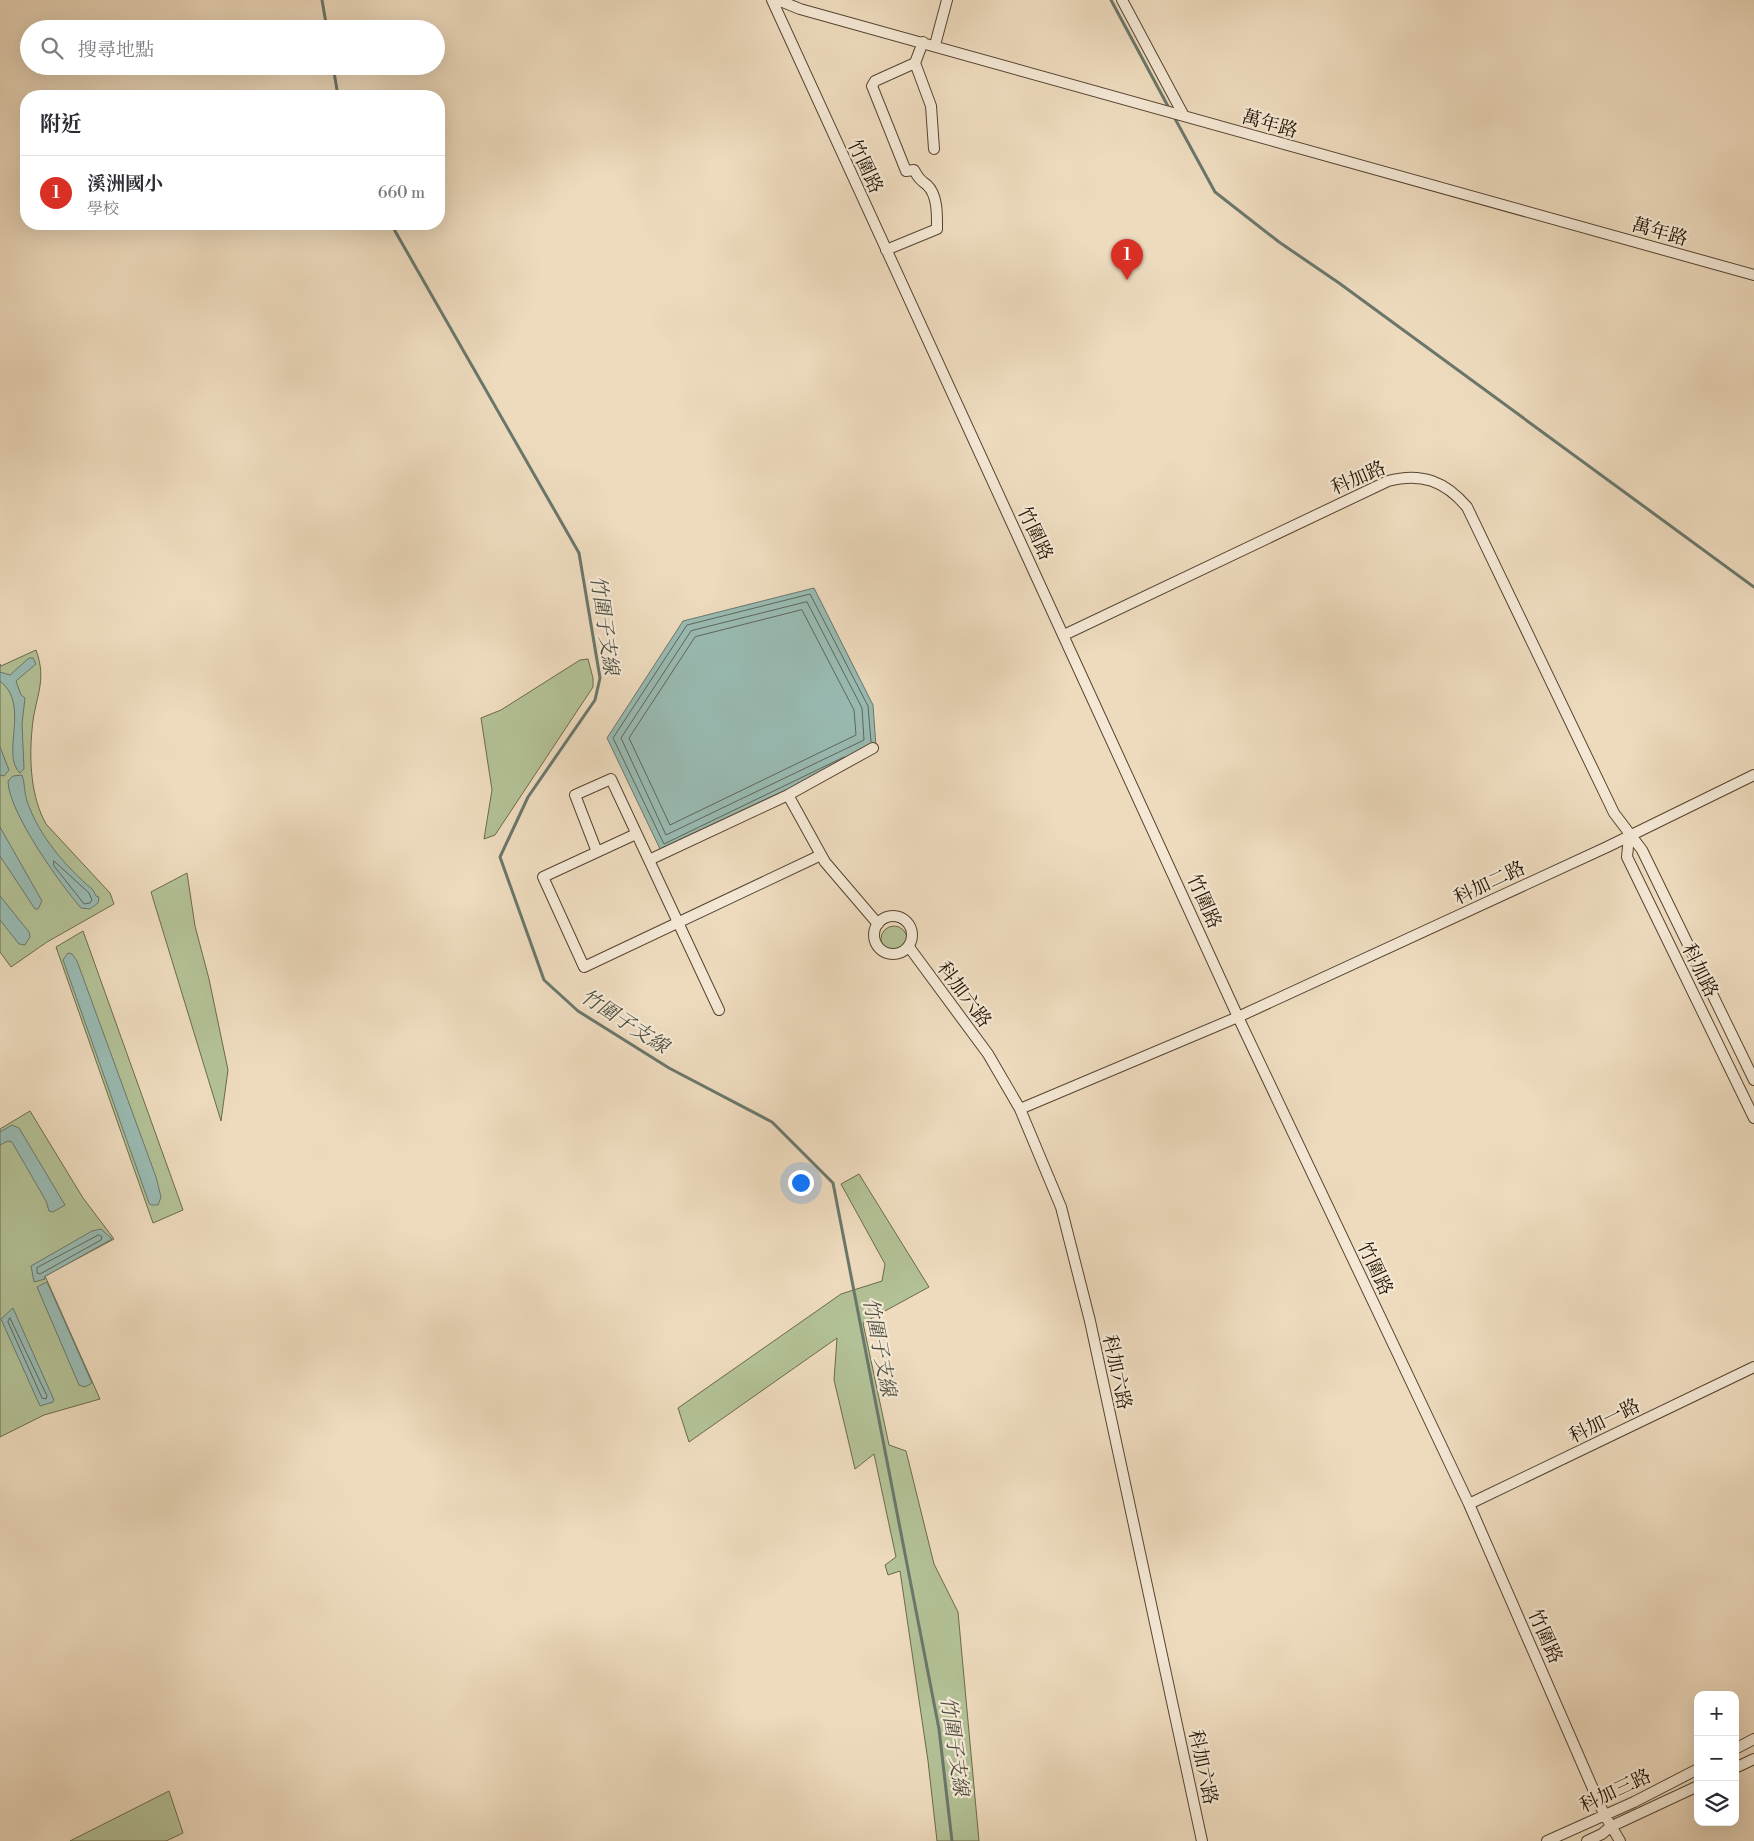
<!DOCTYPE html>
<html lang="zh-TW">
<head>
<meta charset="utf-8">
<style>
	:root { --surface:#fff; --page:#f7f7f7; --text:#2b2b33; --muted:#7c7c81; --line:#e1e1e2; --accent:#d93025 }
	body { margin:0; font-family:"Libre Bodoni","Noto Serif TC",serif; background:var(--page); color:var(--text) }
	.controls { position:absolute; right:15px; bottom:15px; display:grid; overflow:hidden; border-radius:10px; box-shadow:0 5px 20px #0002 }
	.controls button { width:45px; height:45px; display:grid; place-items:center; padding:0; border:0; border-bottom:1px solid var(--line); background:var(--surface); color:var(--text); font:25px sans-serif }
	.you { position:absolute; left:800px; top:1182px; width:18px; height:18px; margin:-12px; border:4px solid #fff; border-radius:50%; background:#1a73e8; box-shadow:0 0 0 8px #1a73e833 }
	.badge { display:grid; place-items:center; width:32px; height:32px; border-radius:50%; background:var(--accent); color:#fff; font-size:16px; font-weight:700 }
	.pin { position:absolute; translate:-50% -41px; filter:drop-shadow(0 1px 2px #0008) }
	.pin::after { content:''; position:absolute; top:26px; width:18px; height:15px; background:inherit; clip-path:polygon(0 0,100% 0,50% 100%) }
	.list { margin:0; padding:0; list-style:none }
	h2 { display:flex; justify-content:space-between; align-items:center; height:65px; margin:0; padding:0 20px; font-size:21px }
	h2 small { font-size:16px; font-weight:400; color:var(--muted) }
	.list li { display:grid; grid-template-columns:32px 1fr auto; gap:15px; align-items:center; box-sizing:border-box; height:75px; padding:0 20px; border-top:1px solid var(--line) }
	.list b { display:block; font-size:19px; white-space:nowrap }
	.list p { margin:0; font-size:16px; white-space:nowrap; color:var(--muted) }
	.list em { font-size:16px; font-style:normal; color:var(--muted) }
	.icon { flex:none; width:28px; height:28px; fill:none; stroke:currentColor; stroke-width:2; stroke-linecap:round; stroke-linejoin:round }
	.map { position:relative; flex:none; width:1754px; height:1841px; overflow:hidden }
	.search { position:absolute; background:var(--surface); box-shadow:0 5px 20px #0002; left:20px; top:20px; width:425px; height:55px; display:flex; align-items:center; gap:12px; box-sizing:border-box; padding:0 18px; border-radius:28px; color:var(--muted); font-size:19px }
	.panel { position:absolute; background:var(--surface); box-shadow:0 5px 20px #0002; left:20px; top:90px; width:425px; height:140px; border-radius:20px }
	.map>svg:first-child { display:block }
	.green { fill:#b3c196; stroke:#6b6a4b }
	.water { fill:#99bbb3; stroke:#6a776b }
	.lines { fill:none; stroke-linecap:round; stroke-linejoin:round }
	.shore { stroke:#5e665a; stroke-width:1 }
	.stream { stroke:#6a776b; stroke-width:3 }
	.minor-casing { stroke:#564430; stroke-width:12 }
	.minor { stroke:#f4e8d5; stroke-width:10 }
	.labels { text-anchor:middle; stroke-width:4.5; stroke-linejoin:round; paint-order:stroke }
	.street-label { font-size:19px; fill:#231200; stroke:#f4e8d5 }
	.water-label { font-size:20px; font-style:italic; fill:#4c4d3f; stroke:#f4e8d5 }
</style>
</head>
<body>
<div class="map">
<svg width="1754" height="1841" viewBox="0 0 1754 1841">
	<rect width="100%" height="100%" fill="#eedbbe"/>
	<filter id="stains"><feTurbulence type="fractalNoise" baseFrequency=".004" numOctaves="4"/><feColorMatrix values="0 0 0 0 .2 0 0 0 0 .09 0 0 0 0 .02 0 0 0 .5 -.17"/></filter>
	<radialGradient id="worn" r=".72"><stop offset=".6" stop-color="#630" stop-opacity="0"/><stop offset="1" stop-color="#630" stop-opacity=".3"/></radialGradient>
	<path class="green" d="M36,650C48,682 34,699 32,730C29,761 31,797 46,824L110,893L114,904L47,942L11,967L0,952V664L1,666Z
		M588,659L593,678V687L495,835L484,839L492,790L481,718L501,710L580,660Z
		M187,873L195,926L209,979L228,1070L221,1121L151,892Z
		M881 939a13 13 0 1 1 26 0a13 13 0 1 1-26 0Z
		M83,931L183,1210L153,1223L56,947Z
		M30,1111L83,1198L114,1239L45,1276L100,1399L44,1415L0,1437V1129Z
		M859,1174L929,1287L863,1323L889,1445L906,1451L934,1564L958,1612L979,1841H937L928,1761L900,1571L888,1575L885,1565L896,1557L874,1454L855,1469L834,1380L837,1338L689,1442L678,1408L841,1294L882,1281L885,1264L841,1184Z
		M169,1791L183,1833L166,1841H70Z"/>
	<path class="water" d="M814,588L873,705L876,747L661,851L607,738L683,621Z
		M29,658H33L36,664L16,681L21,695L25,698L22,724L24,769L20,773C0,754 31,705 0,681V672L10,675Z
		M0,747L9,770L4,776L0,775Z
		M22,775C25,782 24,793 27,801C39,836 65,866 93,890L96,896L99,897L98,903L90,909L81,908C60,884 8,811 8,781L13,776Z
		M0,827L42,901L38,909H35L0,856Z
		M0,896L29,932L30,937L25,945L19,944L0,920Z
		M68,953L72,954L77,961L156,1177L161,1197L158,1205H151L149,1203L63,960Z
		M12,1125L19,1128L65,1205L53,1212L49,1211L46,1201L12,1142L8,1141L0,1145V1132Z
		M101,1229L112,1239L44,1277L45,1279L34,1282L31,1266L92,1231Z
		M47,1282L92,1383L85,1387L79,1385L37,1287Z
		M13,1308L54,1400L53,1402L40,1406L1,1319Z"/>
	<g class="lines">
		<path class="shore" d="M807,602L862,708L864,740L666,835L621,738L691,631Z
			M802,610L854,710L856,735L670,825L629,738L695,637Z
			M844,757L664,844L613,738L687,625L810,594L868,706L871,742
			M54,861L89,893L92,900L90,903L84,904L81,900L54,866Z
			M99,1235L102,1237L101,1240L40,1274L37,1273V1268Z
			M10,1318L47,1396L46,1399L42,1398L8,1322Z"/>
		<path class="stream" d="M322,0L327,29
			M1111,0L1170,110
			M333,66L338,96
			M1173,115L1215,192L1279,242L1339,283L1754,587
			M391,224L579,553L600,678L595,700L528,797L500,857L544,980L578,1011L669,1068L772,1122L833,1183L939,1729L952,1841"/>
		<defs>
			<path id="minor" d="M772,0L1238,1017L1469,1504L1604,1814L1620,1841
				M778,0L800,9L1754,275
				M1122,0L1184,116
				M935,45L947,0
				M915,63L931,106L934,149
				M886,250L937,229C937,216 938,195 927,185C920,180 918,177 914,170L906,171L872,86L875,81L915,63L923,42
				M1064,635L1388,481C1421,472 1445,481 1467,507L1614,813L1642,850L1754,1080
				M788,795L825,862L878,924
				M636,834L543,877L584,967L821,855
				M1629,836L1627,857L1754,1118
				M597,852L575,795L611,779L719,1010
				M649,860L788,795L873,748
				M874 935a19 19 0 1 1 38 0a19 19 0 1 1-38 0Z
				M909,947L988,1054L1020,1109L1061,1207L1090,1321L1202,1841
				M1020,1109L1238,1017L1607,847L1754,775
				M1469,1504L1754,1367
				M1735,1749L1754,1739
				M1735,1768L1754,1759
				M1547,1841L1634,1802L1698,1769
				M1587,1841L1602,1834L1610,1827L1698,1786"/>
		</defs>
		<use href="#minor" class="minor-casing"/>
		<use href="#minor" class="minor"/>
	</g>
	<g class="labels">
		<g class="street-label">
			<text transform="translate(1270 123) rotate(16)" y="7">萬年路</text>
			<text transform="translate(866 166) rotate(65)" y="7">竹圍路</text>
			<text transform="translate(1660 231) rotate(16)" y="7">萬年路</text>
			<text transform="translate(1358 477) rotate(-23)" y="7">科加路</text>
			<text transform="translate(1036 533) rotate(65)" y="7">竹圍路</text>
			<text transform="translate(1489 882) rotate(-25)" y="7">科加二路</text>
			<text transform="translate(1205 901) rotate(66)" y="7">竹圍路</text>
			<text transform="translate(1701 970) rotate(64)" y="7">科加路</text>
			<text transform="translate(965 994) rotate(53)" y="7">科加六路</text>
			<text transform="translate(1376 1268) rotate(65)" y="7">竹圍路</text>
			<text transform="translate(1118 1372) rotate(78)" y="7">科加六路</text>
			<text transform="translate(1604 1420) rotate(-26)" y="7">科加一路</text>
			<text transform="translate(1546 1636) rotate(66)" y="7">竹圍路</text>
			<text transform="translate(1204 1767) rotate(78)" y="7">科加六路</text>
			<text transform="translate(1615 1790) rotate(-25)" y="7">科加三路</text>
		</g>
		<g class="water-label">
			<text transform="translate(605 625) rotate(82)" y="7">竹圍子支線</text>
			<text transform="translate(625 1021) rotate(33)" y="7">竹圍子支線</text>
			<text transform="translate(880 1347) rotate(79)" y="7">竹圍子支線</text>
			<text transform="translate(955 1746) rotate(82)" y="7">竹圍子支線</text>
		</g>
	</g>
	<rect width="100%" height="100%" filter="url(#stains)"/>
	<rect width="100%" height="100%" fill="url(#worn)"/>
</svg>
<div class="controls">
<button>+</button>
<button>−</button>
<button><svg class="icon" aria-label="layers" viewBox="0 0 24 24"><path d="M12 4l9 5-9 5-9-5zM3 14l9 5 9-5"/></svg></button>
</div>
<div class="you"></div>
<div class="pin badge" style="left:1127px;top:280px">1</div>
<div class="search"><svg class="icon" aria-label="search" viewBox="0 0 24 24"><circle cx="10" cy="10" r="6"/><path d="M15 15l6 6"/></svg>搜尋地點</div>
<section class="panel">
<h2>附近<small></small></h2>
<ul class="list">
<li><span class="badge">1</span><div><b>溪洲國小</b><p>學校</p></div><em>660 m</em></li>
</ul>
</section>
</div>
</body>
</html>
